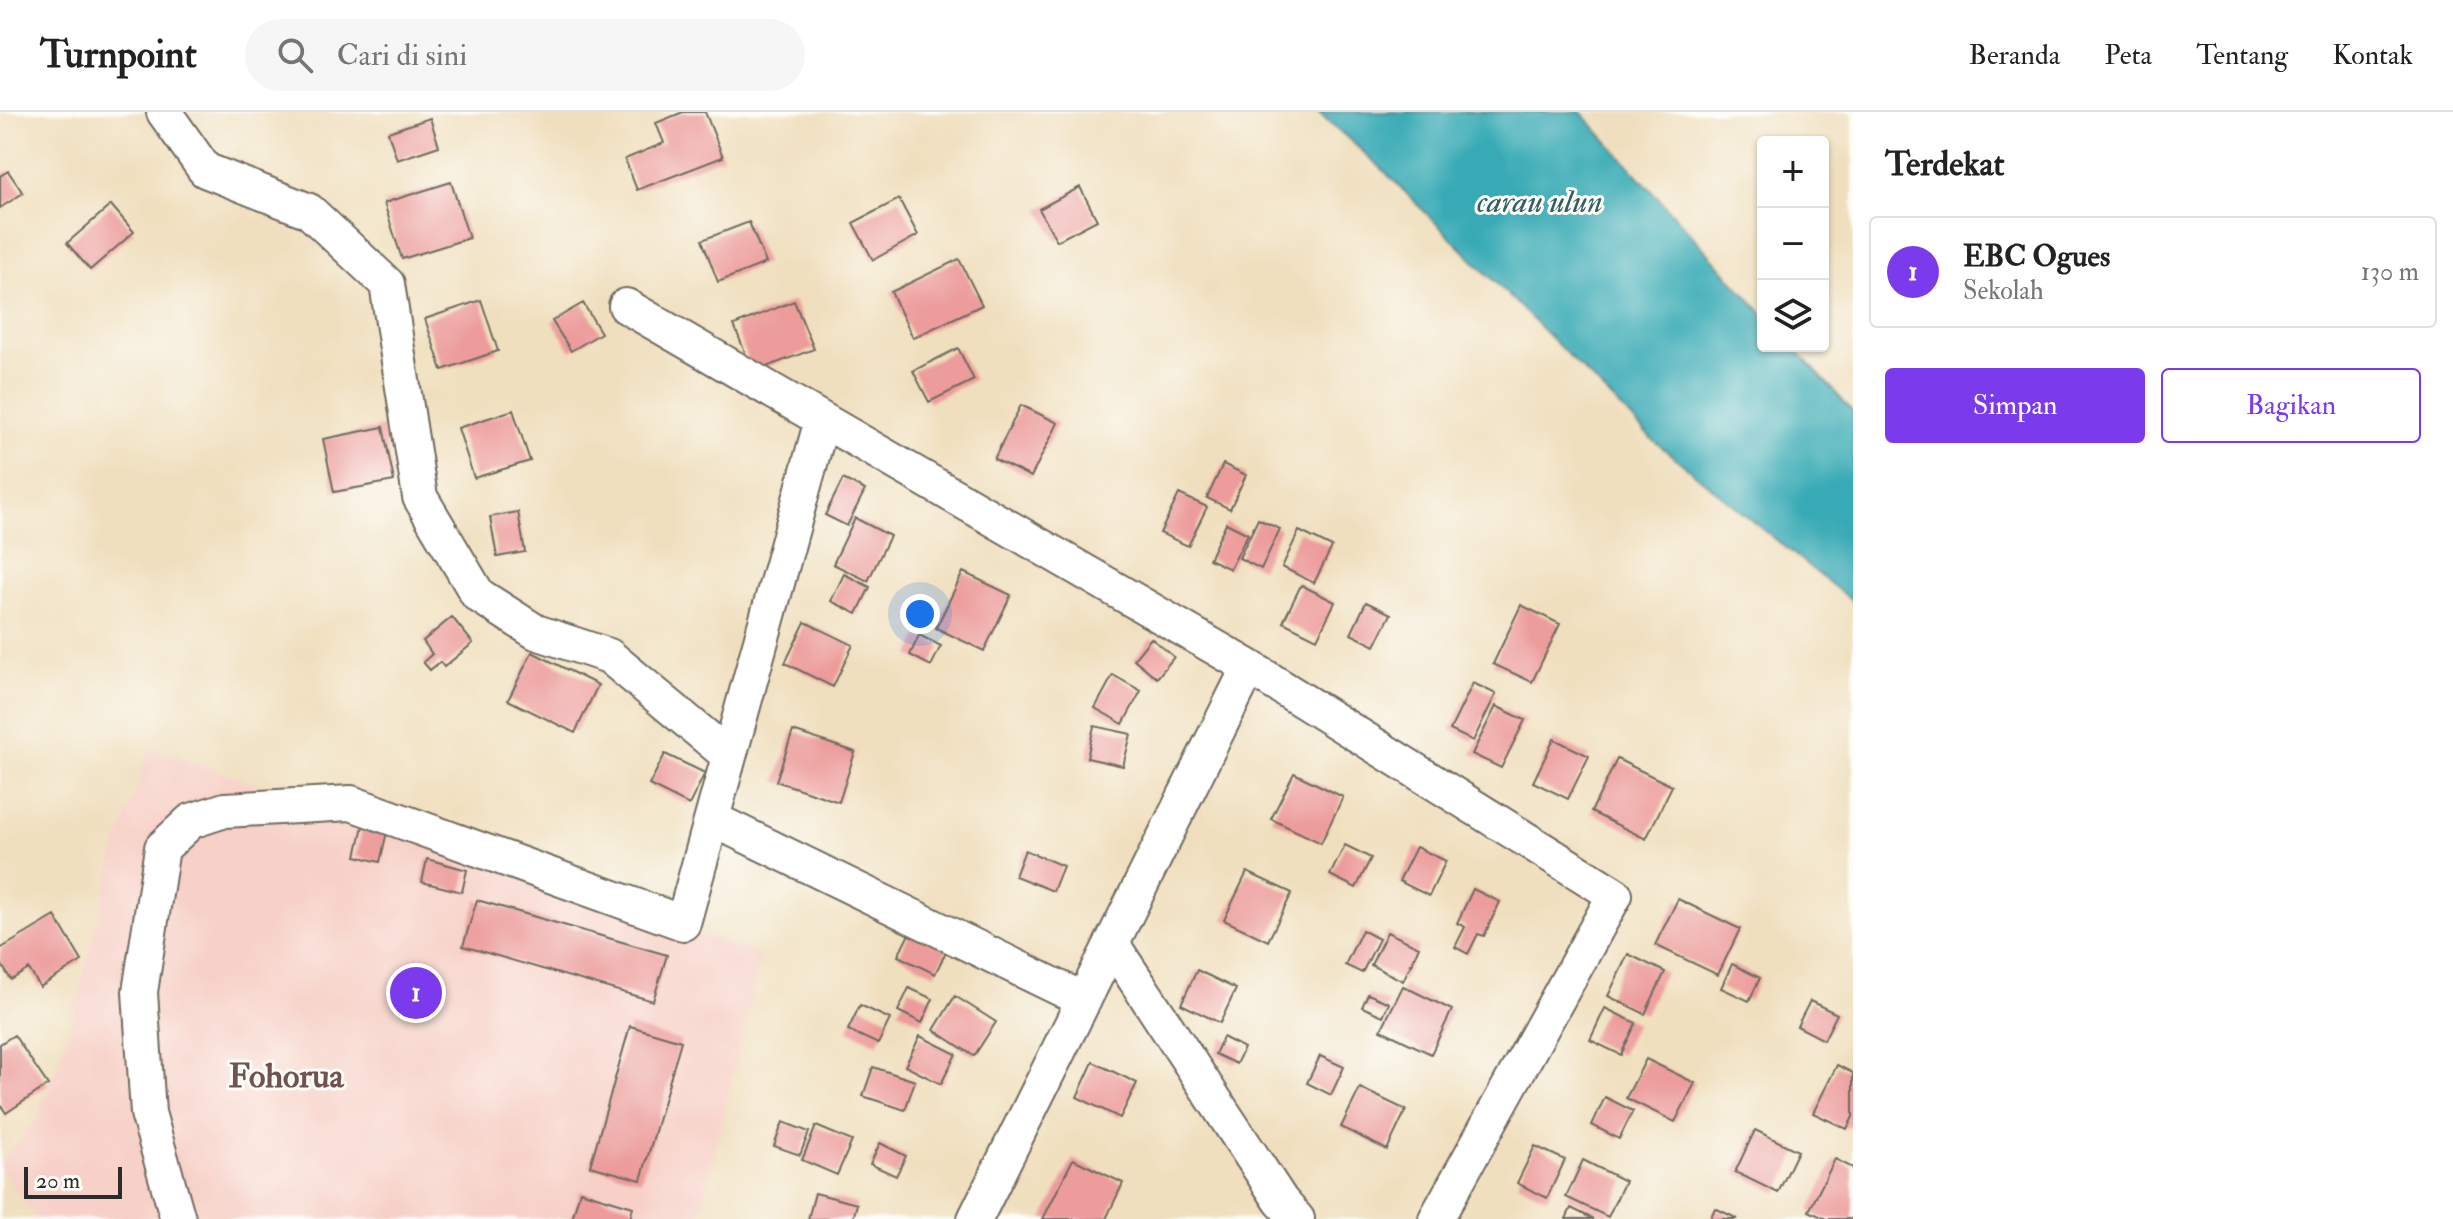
<!DOCTYPE html>
<html lang="id">
<head>
<meta charset="utf-8">
<style>
	:root { --surface:#fff; --page:#f6f6f6; --text:#222; --muted:#767676; --line:#e0e0e0; --accent:#7c3aed }
	body { margin:0; font-family:"IM FELL Double Pica",serif; background:var(--page); color:var(--text) }
	.controls { position:absolute; right:24px; top:24px; display:grid; overflow:hidden; border-radius:8px; box-shadow:0 2px 6px #0004 }
	.controls button { width:72px; height:72px; display:grid; place-items:center; padding:0; border:0; border-bottom:2px solid var(--line); background:var(--surface); color:var(--text); font:40px sans-serif }
	.scale { position:absolute; left:24px; bottom:20px; width:98px; box-sizing:border-box; padding-left:8px; border:4px solid #2b2b2b; border-top:0; font-size:22px; line-height:28px; white-space:nowrap; color:#2b2b2b; -webkit-text-stroke:6px #fdfcf7; paint-order:stroke }
	.you { position:absolute; left:920px; top:502px; width:28px; height:28px; margin:-20px; border:6px solid #fff; border-radius:50%; background:#1a73e8; box-shadow:0 0 0 12px #1a73e833 }
	.badge { display:grid; place-items:center; width:52px; height:52px; border-radius:50%; background:var(--accent); color:#fff; font-size:26px; font-weight:700 }
	.pin { position:absolute; translate:-50% -50%; border:4px solid #fff; box-shadow:0 2px 8px #0006 }
	.list { margin:0; padding:0; list-style:none }
	h2 { display:flex; justify-content:space-between; align-items:center; height:104px; margin:0; padding:0 32px; font-size:34px }
	h2 small { font-size:26px; font-weight:400; color:var(--muted) }
	.list li { display:grid; grid-template-columns:52px 1fr auto; gap:24px; align-items:center; box-sizing:border-box; height:112px; margin:0 16px 16px; padding:0 16px; border:2px solid var(--line); border-radius:8px }
	.list b { display:block; font-size:30px; white-space:nowrap }
	.list p { margin:0; font-size:26px; white-space:nowrap; color:var(--muted) }
	.list em { font-size:26px; font-style:normal; color:var(--muted) }
	.actions { display:flex; gap:16px; padding:24px 32px }
	.actions a { flex:1; padding:18px 0; border:2px solid var(--accent); border-radius:8px; text-align:center; font-size:28px; color:var(--accent) }
	.actions .main { background:var(--accent); color:#fff }
	.icon { flex:none; width:44px; height:44px; fill:none; stroke:currentColor; stroke-width:2; stroke-linecap:round; stroke-linejoin:round }
	.map { position:relative; flex:none; width:1853px; height:1107px; overflow:hidden }
	header { display:flex; align-items:center; gap:48px; box-sizing:border-box; height:112px; padding:0 40px; background:var(--surface); border-bottom:2px solid var(--line) }
	header strong { font-size:38px }
	nav { display:flex; gap:44px; margin-inline-start:auto; font-size:28px }
	.search { width:560px; height:72px; background:var(--page); display:flex; align-items:center; gap:20px; box-sizing:border-box; padding:0 28px; border-radius:44px; color:var(--muted); font-size:30px }
	main { display:flex }
	aside { flex:1; background:var(--surface) }
	.map>svg:first-child { display:block }
	.built { fill:#f7d1c8 }
	.water { fill:#39aab5; stroke:#326a70; stroke-width:2 }
	.building { fill:#ec9c9b }
	.lines { fill:none; stroke-linecap:round; stroke-linejoin:round }
	.minor-casing { stroke:#706a5e; stroke-width:38 }
	.minor { stroke:#fff; stroke-width:34 }
	.labels { text-anchor:middle; stroke-width:6; stroke-linejoin:round; paint-order:stroke }
	.water-label { font-size:32px; font-style:italic; fill:#315e62; stroke:#fdfcf7 }
	.quarter-label { font-size:34px; font-weight:bold; fill:#6f5352; stroke:#fdfcf7 }
</style>
</head>
<body>
<header>
<strong>Turnpoint</strong>
<div class="search"><svg class="icon" aria-label="search" viewBox="0 0 24 24"><circle cx="10" cy="10" r="6"/><path d="M15 15l6 6"/></svg>Cari di sini</div>
<nav><a>Beranda</a><a>Peta</a><a>Tentang</a><a>Kontak</a></nav>
</header>
<main>
<div class="map">
<svg width="1853" height="1107" viewBox="0 0 1853 1107">
	<rect width="100%" height="100%" fill="#fdfcf7"/>
	<filter id="ink" filterUnits="userSpaceOnUse"><feTurbulence type="fractalNoise" baseFrequency=".0125" numOctaves="2"/><feDisplacementMap in="SourceGraphic" scale="16" xChannelSelector="R" yChannelSelector="G"/><feConvolveMatrix kernelMatrix="1 2 1 2 8 2 1 2 1" color-interpolation-filters="sRGB"/></filter>
	<filter id="wash" filterUnits="userSpaceOnUse"><feTurbulence type="fractalNoise" baseFrequency=".006" numOctaves="4" result="noise"/><feDisplacementMap in="SourceGraphic" scale="32" xChannelSelector="R" yChannelSelector="G"/><feGaussianBlur stdDeviation="1.8" result="paint"/><feColorMatrix in="noise" values="0 0 0 0 0 0 0 0 0 0 0 0 0 0 0 0 0 1.4 0 .05"/><feComposite in="paint" operator="in"/></filter>
	<g filter="url(#wash)">
		<rect width="100%" height="100%" fill="#f0dfbe"/>
		<path class="built" d="M150,636L761,843L699,1107H36L0,1056V1050L37,1008L69,919L116,735Z"/>
		<path class="water" d="M1318,0H1581L1763,202V234H1793L1853,300V490L1653,328L1379,54Z"/>
		<g id="blocks">
			<path class="building" d="M683,0H705L723,45L637,78L625,47L664,31L656,11Z
				M430,6L439,34L397,48L388,20Z
				M8,59L23,81L0,96V64Z
				M451,70L469,126L402,147L384,91Z
				M1080,75L1097,108L1057,129L1039,97Z
				M899,87L918,123L873,148L853,111Z
				M111,93L134,120L90,158L67,131Z
				M749,110L766,151L718,170L702,128Z
				M959,147L982,193L913,226L891,180Z
				M481,188L498,239L442,258L425,207Z
				M794,189L814,237L753,260L734,213Z
				M583,191L601,221L571,239L552,209Z
				M958,236L974,268L929,290L913,259Z
				M1021,293L1058,311L1031,365L994,347Z
				M513,298L530,349L474,366L458,316Z
				M383,315L394,369L334,380L323,327Z
				M1223,352L1246,363L1230,397L1207,386Z
				M843,367L865,378L847,414L825,403Z
				M1179,382L1207,395L1188,434L1160,421Z
				M518,400L525,440L497,445L490,405Z
				M855,406L890,424L868,469L833,452Z
				M1258,407L1280,417L1261,457L1239,446Z
				M1226,411L1248,422L1230,457L1209,447Z
				M1299,419L1332,435L1314,471L1282,455Z
				M963,460L1011,483L984,539L936,516Z
				M844,462L870,475L857,502L831,489Z
				M1301,473L1335,490L1317,527L1283,510Z
				M1366,490L1391,502L1375,534L1351,522Z
				M1521,493L1560,512L1532,570L1493,552Z
				M452,505L473,531L444,555L440,550L430,558L423,550L432,542L423,529Z
				M805,510L853,533L833,575L785,551Z
				M919,523L941,534L931,554L910,543Z
				M1151,526L1174,545L1157,566L1134,547Z
				M532,540L598,573L575,621L508,588Z
				M1113,563L1141,579L1123,612L1095,596Z
				M1473,571L1496,582L1473,629L1450,618Z
				M1496,594L1525,608L1501,656L1472,642Z
				M1094,614L1131,622L1123,654L1087,646Z
				M793,619L855,640L839,690L776,669Z
				M1554,627L1589,644L1568,687L1533,670Z
				M665,642L705,661L689,693L649,673Z
				M1617,647L1672,674L1646,727L1591,700Z
				M1294,661L1343,685L1321,731L1271,707Z
				M365,705L389,711L380,750L356,744Z
				M1345,733L1371,746L1356,776L1330,763Z
				M1416,735L1446,749L1429,784L1399,769Z
				M1025,738L1063,754L1053,779L1015,764Z
				M427,747L467,758L462,780L422,770Z
				M1247,760L1292,781L1268,829L1224,808Z
				M1473,777L1500,790L1484,824L1478,822L1468,842L1455,835L1465,815L1457,811Z
				M1678,787L1740,817L1718,863L1655,833Z
				M477,788L667,843L653,889L463,834Z
				M55,804L82,849L40,875L29,857L11,868L0,850V837Z
				M1362,818L1379,827L1362,861L1345,853Z
				M910,820L947,838L935,862L898,844Z
				M1387,820L1419,835L1403,869L1371,853Z
				M1628,842L1665,860L1645,902L1608,884Z
				M1732,852L1760,866L1749,889L1721,876Z
				M1197,858L1236,877L1220,911L1181,892Z
				M1403,874L1452,898L1431,942L1381,918Z
				M909,876L933,887L922,911L898,899Z
				M1368,882L1389,891L1383,904L1362,895Z
				M955,884L996,910L974,944L934,918Z
				M1810,889L1837,902L1824,928L1797,914Z
				M860,893L890,907L878,932L848,918Z
				M1605,896L1636,911L1621,943L1590,928Z
				M630,914L681,929L641,1068L590,1054Z
				M14,923L48,973L6,1001L0,992V932Z
				M920,924L956,942L941,972L905,954Z
				M1223,925L1244,936L1236,952L1215,942Z
				M1320,944L1344,955L1331,983L1307,971Z
				M1646,947L1695,971L1675,1010L1626,986Z
				M1093,950L1137,971L1120,1006L1077,985Z
				M1837,953L1853,961V1005L1847,1017L1813,1001Z
				M873,955L915,969L905,998L863,984Z
				M1360,976L1406,998L1387,1038L1341,1015Z
				M1605,985L1633,999L1619,1027L1592,1013Z
				M783,1010L809,1020L800,1043L774,1034Z
				M816,1014L852,1029L837,1063L802,1048Z
				M1755,1018L1798,1039L1778,1081L1735,1060Z
				M880,1031L906,1044L896,1064L870,1052Z
				M1535,1034L1565,1048L1547,1086L1517,1071Z
				M1073,1047L1123,1071L1106,1107H1043Z
				M1835,1047L1853,1056V1107H1826L1809,1099Z
				M1583,1048L1625,1069L1608,1105L1566,1085Z
				M580,1079L633,1095L630,1107H572Z
				M815,1081L857,1092L853,1107H808Z
				M1571,1096L1593,1107H1566Z
				M1715,1096L1738,1107H1710Z"/>
		</g>
	</g>
	<g filter="url(#ink)">
		<use href="#blocks" fill-opacity="0" stroke="#706a5e" stroke-width="2"/>
		<g class="lines">
			<defs>
				<path id="minor" d="M164,0L205,58L309,99L387,172L420,385L478,483L536,520L609,544L729,644
					M626,194L1249,555L1615,783L1436,1107
					M712,707L1084,888
					M1112,832L1281,1089L1297,1107
					M178,1107L148,1001L140,880L162,736L191,709L225,698L351,691L683,811L822,308
					M975,1107L1249,555"/>
			</defs>
			<use href="#minor" class="minor-casing"/>
			<use href="#minor" class="minor"/>
		</g>
	</g>
	<g class="labels">
		<g class="water-label">
			<text x="1540" y="100">carau ulun</text>
		</g>
		<g class="quarter-label">
			<text x="286" y="975">Fohorua</text>
		</g>
	</g>
</svg>
<div class="controls">
<button>+</button>
<button>−</button>
<button><svg class="icon" aria-label="layers" viewBox="0 0 24 24"><path d="M12 4l9 5-9 5-9-5zM3 14l9 5 9-5"/></svg></button>
</div>
<div class="scale">20 m</div>
<div class="you"></div>
<div class="pin badge" style="left:416px;top:881px">1</div>
</div>
<aside>
<h2>Terdekat<small></small></h2>
<ul class="list">
<li><span class="badge">1</span><div><b>EBC Ogues</b><p>Sekolah</p></div><em>130 m</em></li>
</ul>
<div class="actions"><a class="main">Simpan</a><a>Bagikan</a></div>
</aside>
</main>
</body>
</html>
